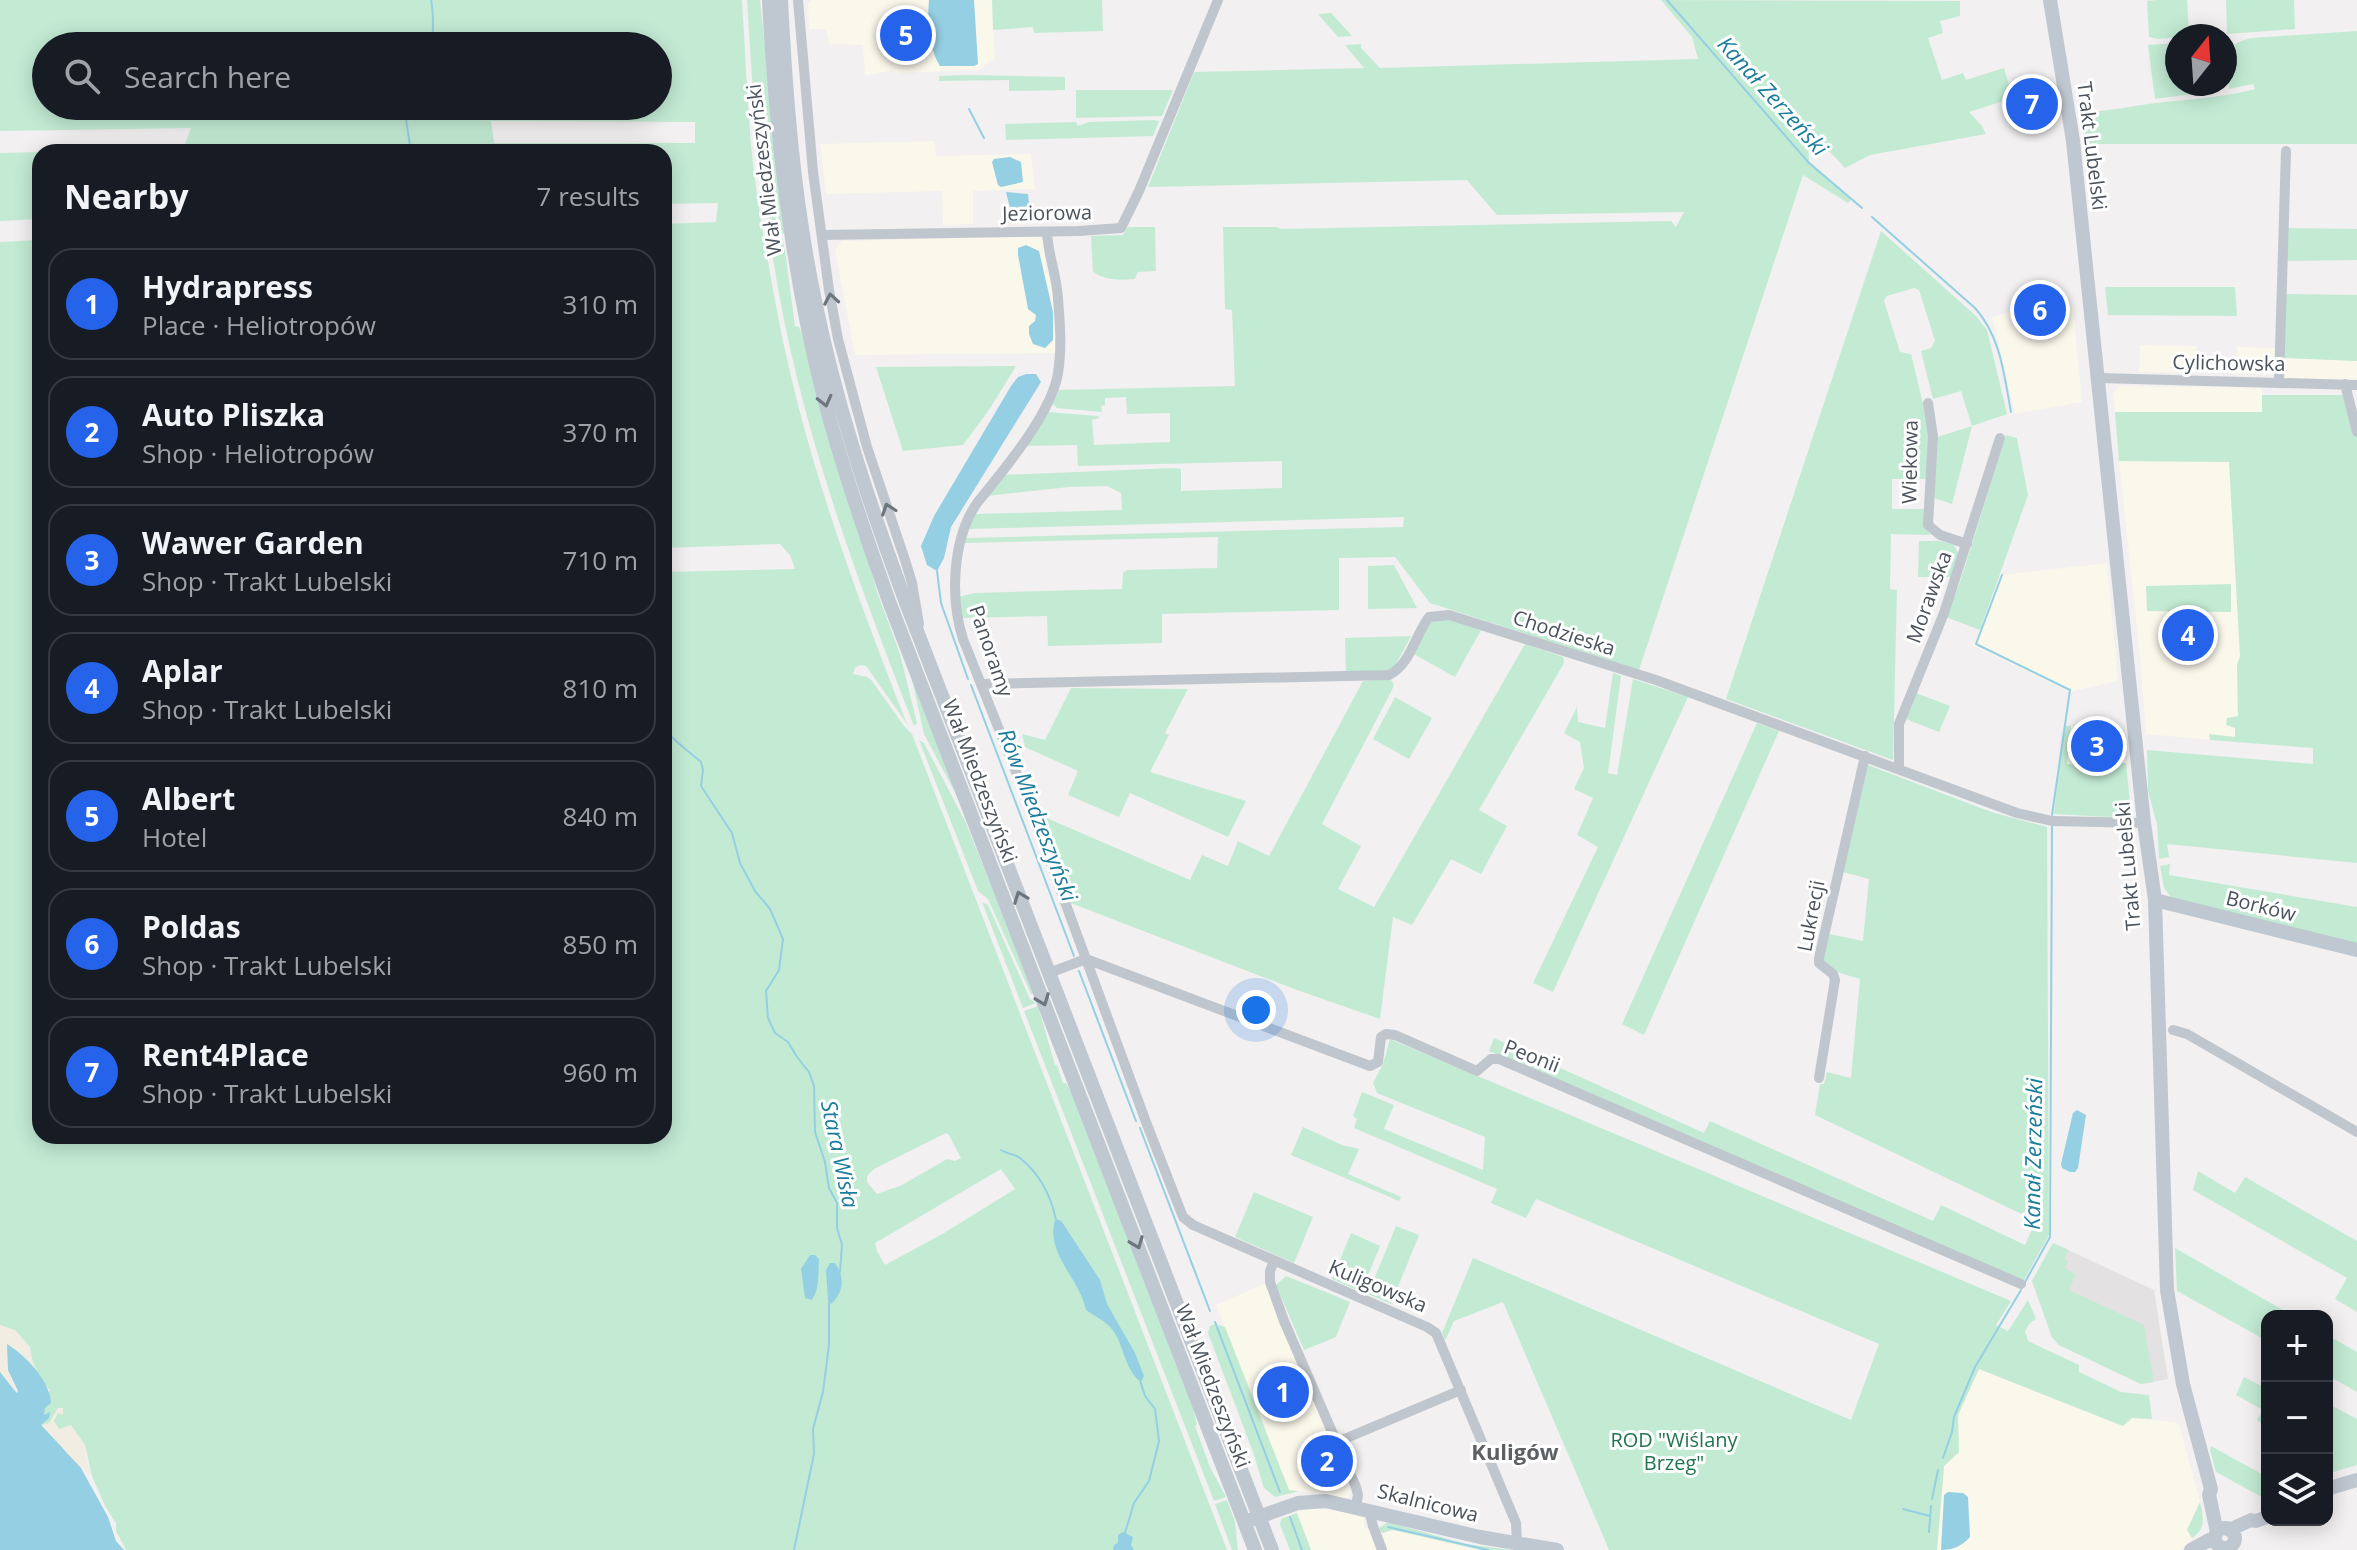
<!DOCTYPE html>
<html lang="en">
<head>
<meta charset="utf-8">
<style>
	:root { --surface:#171b24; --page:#242831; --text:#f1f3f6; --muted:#9ea1a6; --line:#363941; --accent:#2563eb }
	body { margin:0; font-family:"Open Sans",sans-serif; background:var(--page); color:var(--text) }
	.controls { position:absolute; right:24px; bottom:24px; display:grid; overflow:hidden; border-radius:16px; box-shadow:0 4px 20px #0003 }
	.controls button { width:72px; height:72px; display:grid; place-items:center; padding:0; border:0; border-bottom:2px solid var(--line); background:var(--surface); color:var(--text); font:40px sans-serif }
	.compass { position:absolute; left:2165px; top:24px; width:72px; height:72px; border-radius:50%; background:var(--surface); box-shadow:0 4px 20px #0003; rotate:17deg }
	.you { position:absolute; left:1256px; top:1010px; width:28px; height:28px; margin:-20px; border:6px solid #fff; border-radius:50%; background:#1a73e8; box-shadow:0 0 0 12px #1a73e833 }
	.badge { display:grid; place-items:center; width:52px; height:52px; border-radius:50%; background:var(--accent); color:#fff; font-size:26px; font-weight:700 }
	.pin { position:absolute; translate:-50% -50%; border:4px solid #fff; box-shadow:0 2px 8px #0006 }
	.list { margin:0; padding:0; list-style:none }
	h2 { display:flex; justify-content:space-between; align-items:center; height:104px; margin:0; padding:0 32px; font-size:34px }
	h2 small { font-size:26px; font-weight:400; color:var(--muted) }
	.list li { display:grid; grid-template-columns:52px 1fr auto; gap:24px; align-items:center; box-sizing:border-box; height:112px; margin:0 16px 16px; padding:0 16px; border:2px solid var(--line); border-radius:24px }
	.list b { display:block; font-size:30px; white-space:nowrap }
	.list p { margin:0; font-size:26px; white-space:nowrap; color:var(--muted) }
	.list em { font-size:26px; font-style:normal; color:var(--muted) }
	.icon { flex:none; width:44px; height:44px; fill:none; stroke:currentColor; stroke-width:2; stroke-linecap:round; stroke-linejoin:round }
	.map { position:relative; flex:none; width:2357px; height:1550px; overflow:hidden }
	.search { position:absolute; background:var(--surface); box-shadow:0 4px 20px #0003; left:32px; top:32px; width:640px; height:88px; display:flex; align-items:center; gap:20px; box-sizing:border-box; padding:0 28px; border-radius:44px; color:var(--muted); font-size:30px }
	.panel { position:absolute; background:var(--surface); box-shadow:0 4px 20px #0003; left:32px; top:144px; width:640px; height:1000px; border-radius:24px }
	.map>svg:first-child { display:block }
	.commercial { fill:#faf7eb }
	.education { fill:#e3e1e1 }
	.green { fill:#c3ebd4; fill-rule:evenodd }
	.sand { fill:#f1ede2 }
	.water { fill:#95cfe3 }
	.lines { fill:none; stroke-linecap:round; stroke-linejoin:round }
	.stream { stroke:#95cfe3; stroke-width:2 }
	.street { stroke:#c0c6cd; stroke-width:10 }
	.secondary { stroke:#bfc7d1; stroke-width:14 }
	.oneway { stroke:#6d757d }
	.oneway2 { stroke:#6d757e }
	.labels { text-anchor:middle; stroke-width:6; stroke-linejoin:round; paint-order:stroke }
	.street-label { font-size:20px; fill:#4a525b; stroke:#fff }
	.park-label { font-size:20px; fill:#21754f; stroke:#fff }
	.water-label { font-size:22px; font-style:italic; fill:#1c7c9c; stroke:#fff }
	.neighbourhood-label { font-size:22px; font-weight:bold; fill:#5d6064; stroke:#fff }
</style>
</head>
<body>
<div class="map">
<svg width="2357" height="1550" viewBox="0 0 2357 1550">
	<rect width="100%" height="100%" fill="#f2f0f0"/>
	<path class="commercial" d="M811,0H992L995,58L978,70L894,73L893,70L865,76L863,45L829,44L826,29H809L808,3H810Z
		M935,141L936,156L1031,154L1035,189L973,191V224L943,225L942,191L826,194L820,144Z
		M1039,236L1043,241L1046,267L1055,299L1057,353L855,355L835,250L842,241Z
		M2055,298V303L2073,307L2082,402L2015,414L1992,317Z
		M2140,345L2197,346L2195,373L2139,372Z
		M2237,347L2278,348L2276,375L2237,374Z
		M2283,358L2357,361V382L2282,379Z
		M2120,386L2262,388L2263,412H2115L2113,393Z
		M2119,461L2229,462L2240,656L2237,665L2238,716L2235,737L2210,734V740L2146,734L2140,656Z
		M2107,563L2118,681L2069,692L1974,646L2001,575Z
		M2071,726L2123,730L2126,763L2111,762V768L2066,764Z
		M1266,1283L1351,1493L1347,1498L1289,1490L1216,1305Z
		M1979,1369L2122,1426L2132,1418L2175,1422L2179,1424L2204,1516L2199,1532L2181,1550H1937L1944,1466L1959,1452L1958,1415Z
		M1309,1508L1339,1511L1364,1517V1526L1371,1531L1378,1550H1311L1297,1513Z
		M1393,1530L1481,1550H1388L1382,1533Z"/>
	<path class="education" d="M2053,1243L2154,1290L2168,1379L2141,1384L2059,1345L2052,1337L2032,1281Z"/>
	<path class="green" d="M0,0H742C745,48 747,97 751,145C756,195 765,246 774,295C800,443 852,584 907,724L866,666L860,665L855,668L853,674L867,677L872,681L904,726L912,734L1227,1550H126L116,1531V1523L105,1506L92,1476L85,1445L80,1459L81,1468L64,1449L24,1435L5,1451L0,1441L50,1391C40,1376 31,1365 30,1347L0,1325V242L40,240V1136H664V572L795,569L790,555L780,544L664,548V224L716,222L718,203L664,204V152H46L183,150L191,128L0,131ZM46,46H658V106H46ZM491,121L695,122V143H494ZM946,1133L949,1135L961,1158L955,1161L947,1159L902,1185L877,1194L867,1182V1176L874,1169ZM1001,1169L1015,1189L944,1233L885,1265L877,1251L875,1243Z
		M747,0H760L785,234H782L764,150L756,140Z
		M992,0H1102L1103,31L1034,33L1033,27L993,30Z
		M1661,0L1960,1V16L1940,21L1943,33L1928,38L1942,80L1963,73L1966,80L2004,68L2013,98L1969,112L1982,126L1986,134L1870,155L1845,168L1832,154L1808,138L1809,161L1852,199L1848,203L1803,175L1639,670L1430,603L1395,557L1339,558V610L1162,614V643L1048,646L1047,616L960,618L958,597L974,593L1122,589L1123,573L1127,570L1217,568L1218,537L962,543L965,538L1403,527L1404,517L968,529L975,514L1122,510L1121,493L1107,486L1069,487L987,496L1002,475L1174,468L1181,469V491L1282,488V461L1078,466L1077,445L1022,446L1048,412L1098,416L1099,418L1092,420L1094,445L1170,442V413L1127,414L1126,397L1105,398V405L1101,406L1102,412L1057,408L1053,404L1059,390L1235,386L1232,310L1225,309L1223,227H1277L1281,229L1671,221L1676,227L1684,212L1497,215L1467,180L1148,187L1194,72L1364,68L1345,45L1361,44V48L1380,68L1698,59L1692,37Z
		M2157,0H2187L2189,36L2158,39L2149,37L2147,1Z
		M2226,0H2294L2295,29L2227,34Z
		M1332,13V14L1352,36L1338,37L1318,14Z
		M2357,31V144H2086L2081,112C2107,112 2130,106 2156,103C2189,99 2222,98 2255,89L2253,84L2229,89C2228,61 2219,46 2251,38Z
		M2177,43V84H2222L2221,90L2155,99L2148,45Z
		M968,75L1065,77V90L1009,91V80L939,81V76Z
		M1076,90H1173L1162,116L1076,118Z
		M1154,120L1159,121L1153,136L1006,140L1005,124L1076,122L1078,126L1089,122Z
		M758,150L762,158L780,238L783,239L784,247L771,249Z
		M40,152V219L0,221V153Z
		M1128,227H1155L1156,271L1138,272L1135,279C1121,280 1105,281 1093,272L1091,236L1123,235Z
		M2287,228L2357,229V260L2285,261Z
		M1881,231L1976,316L1987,330L2007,414L1972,426L1952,504L1934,498L1937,437L1972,426L1961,391L1933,399L1921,351L1931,348L1935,341L1919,290L1914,288L1887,296L1884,301L1900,352L1911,354L1924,408L1929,438L1926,479H1892V509H1924V523L1930,535L1891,534L1890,589L1897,590L1893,760L1726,699Z
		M785,250L795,326L799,327L806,345L877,592L900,654L917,723L914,726C854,571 797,419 772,252Z
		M2105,287H2235L2237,316L2108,315Z
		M2284,294L2357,295V361L2283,358Z
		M1016,366L989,410L963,445L903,451L876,367Z
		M2262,395H2344L2346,406L2357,437V863L2167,844L2169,857L2159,859L2157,822L2156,821L2148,791L2147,750L2313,764V748L2210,740L2209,734L2235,737V728L2226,725L2227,718L2238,716L2237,665L2240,656L2229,462L2119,461L2115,412H2262Z
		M2006,435L2017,438L2028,495L1980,630L1946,617L1960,582Z
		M1919,541H1940L1954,545L1959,555L1951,577H1918Z
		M1394,565L1417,608L1368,609V566Z
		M2231,584V612L2147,611L2146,586Z
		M1446,619L1481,630L1455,677L1412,653L1431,622Z
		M1411,636L1394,668L1390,671L1346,673L1345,638Z
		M1525,644L1563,657L1564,663L1479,810L1507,826L1481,874L1451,859L1412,925L1393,917L1380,1019L1297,990L1068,902L1035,813L1190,880L1202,855L1228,866L1238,841L1269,856L1363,681L1390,679L1394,684L1392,690L1322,824L1361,846L1338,889L1374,907Z
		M1613,673L1621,676L1608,773L1617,775L1633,679L1688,697L1553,992L1533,983L1598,847L1577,835L1593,798L1574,789L1584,768L1580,742L1564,733L1577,707L1578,722L1605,728Z
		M911,675L959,800L924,734Z
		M1071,688L1188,689L1165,733L1169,735L1150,772L1246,801L1228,837L1130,793L1119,817L1068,795L1078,771L1025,747L1022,734L1045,740Z
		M1916,693L1950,706L1939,732L1906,719Z
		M1395,697L1432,718L1409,759L1373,739Z
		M1757,723L1779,731L1644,1035L1622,1024Z
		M2064,726H2071L2067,764L2111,768V762L2126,763L2131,812L2128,818L2054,814Z
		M919,740L924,743L965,821L1035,993L1031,994L988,899L978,891Z
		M1868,765L1991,812L2047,827L2049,1235L2023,1282L1489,1051L1494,1038L1704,1133L1710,1121L1933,1221L1941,1205L2025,1245L2036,1221L1815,1115L1820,1084H1824L1827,1072L1851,1078L1860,979L1840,973L1823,960L1829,934L1863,941L1869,879L1843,872Z
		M2170,864L2169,875L2357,907V944L2171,897L2164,888L2160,866Z
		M982,902L988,905L1030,999L1036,1003L1023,1008Z
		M1038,1006L1055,1065H1057L1063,1083H1066L1076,1100L1189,1393L1197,1424L1195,1426L1210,1467L1226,1497L1214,1501L1024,1011Z
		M1390,1039L2011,1301L1996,1325L2008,1331L2028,1300L2036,1319L2030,1323L2025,1331L2028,1341L2079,1365V1372L2121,1392L2149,1395L2152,1419L2132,1418L2123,1426L1979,1369L1958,1415L1959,1452L1944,1466L1937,1550H1609L1503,1302L1454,1321L1445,1341L1442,1333L1473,1258L1851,1420L1879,1344L1536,1199L1526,1218L1491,1203L1497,1189L1354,1128L1357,1119L1353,1116L1362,1092L1394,1105L1384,1129L1483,1170L1485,1137L1377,1093L1373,1083L1383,1064Z
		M1303,1127L1342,1145L1359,1149L1348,1174L1401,1197L1399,1201L1291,1155Z
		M2198,1171L2235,1193L2245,1177L2357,1241V1312L2335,1299L2347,1278L2193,1190Z
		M1254,1192L1313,1217L1294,1263L1235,1237Z
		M1396,1226L1419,1235L1391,1304L1368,1294Z
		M1351,1233L1380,1246L1361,1292L1332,1279Z
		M2053,1243L2069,1250L2064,1259L2068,1262L2065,1268L2076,1274L2069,1290L2144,1325L2154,1382L2141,1384L2059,1345L2052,1337L2032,1281Z
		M2175,1248L2293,1316H2267V1341L2177,1291Z
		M1286,1276L1350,1302L1336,1337L1304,1350L1276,1285Z
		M1215,1324L1225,1327L1289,1490L1298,1491L1296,1492L1275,1497L1264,1488L1253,1452L1208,1333L1210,1326Z
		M2327,1335L2357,1352V1392L2327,1375Z
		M2244,1377L2267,1389V1427L2257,1420L2263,1410L2236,1395Z
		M2327,1403L2357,1419V1465L2327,1474Z
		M2211,1446L2267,1477V1500L2216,1472L2210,1450Z
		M1227,1500L1235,1522L1238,1550H1232L1215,1504Z
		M2200,1502C2204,1517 2206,1529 2192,1538L2187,1530Z
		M1297,1513L1311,1550H1290L1280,1525L1281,1519Z
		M1388,1522L1465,1544L1512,1550H1481L1393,1530L1382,1533L1379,1528Z"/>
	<path class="sand" d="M0,1325L15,1330L30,1347L31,1357L35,1370L18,1353L8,1370L17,1393L0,1372Z
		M58,1408H63V1415L58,1413L54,1421L59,1429L71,1425L85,1445V1457L92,1476L81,1468L41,1425L49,1423Z"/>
	<path class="water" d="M929,0H974L978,64L974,66H940C929,49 927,21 929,0Z
		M1010,157L1021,162L1023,182L1001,187L998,185L992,162L994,159Z
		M1006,192L1028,194L1030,215L1012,216Z
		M1026,245L1039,251L1053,312V340L1045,348L1033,344L1029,334V326L1035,321L1036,315L1028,309L1018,255V248Z
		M1026,374H1036L1041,382L951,527L944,558L937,571L927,565L921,546L934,516L1011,386L1018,377Z
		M2077,1110L2086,1115L2078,1168L2075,1172H2070L2062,1168L2061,1164L2073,1113Z
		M1055,1220H1059L1062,1222L1100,1280L1107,1304L1135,1353L1144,1376L1141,1382C1122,1368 1125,1340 1108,1325C1101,1319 1093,1315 1086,1310C1080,1279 1045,1253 1055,1220Z
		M810,1255H815L819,1259C818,1273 820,1288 812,1300L805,1298L801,1269Z
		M830,1263H835C845,1277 844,1292 831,1304L828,1301L826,1270Z
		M7,1344C25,1355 50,1380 51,1403L45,1408L44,1415L50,1412L49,1418L41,1425L81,1468L108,1517L116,1541L124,1550H0V1372L15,1391L17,1393L18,1391L8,1370Z
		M1948,1492L1963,1493L1968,1497L1970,1537C1962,1546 1953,1550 1941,1550L1944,1495Z
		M1123,1532L1133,1537L1131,1545L1134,1550H1113L1114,1545L1118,1543V1535Z"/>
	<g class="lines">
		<path class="stream" d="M431,0C434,13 433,32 432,46
			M1667,0L1809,163L1862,208
			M404,106L411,152
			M969,109L984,138
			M1872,217L1975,308C2001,337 2004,375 2011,412
			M937,571L941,603L968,679
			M2002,575L1976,644L2070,690L2052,815
			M971,685L1074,956
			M664,719L670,728V735C679,745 691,753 701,762L703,770L701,786L732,833L740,863L755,891L770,909L783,939L779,970L766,991L768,1018L775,1033L788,1042L797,1057L809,1072L814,1086L815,1132L825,1162L829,1188L837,1203V1228L842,1245L840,1272
			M1079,971L1136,1121
			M1140,1128L1210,1311
			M1001,1150C1007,1154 1015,1154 1020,1158C1040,1174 1051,1196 1056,1220
			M2024,1284L2050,1237L2052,826
			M1215,1322L1280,1492
			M1943,1458L1952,1432L1954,1417L1975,1367L2021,1290
			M1932,1499L1938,1470
			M1903,1509L1930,1516
			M1290,1517L1302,1550
			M1388,1527L1488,1550
			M1929,1532L1931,1506
			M1125,1533L1134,1503L1149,1481L1159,1441L1155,1409L1145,1396L1140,1380
			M794,1550L814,1454L813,1429L823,1392L829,1345V1303"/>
		<path class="street" d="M798,0L813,172L829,290L838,339L867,447L905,560L912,583L919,624
			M1047,232C1048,255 1057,276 1058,299C1060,323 1062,349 1058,373C1052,413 1003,471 977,503C952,539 950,599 963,639L1030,807L1146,1122L1183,1217L1193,1225L1427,1327L1436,1333L1516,1523L1517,1542
			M822,235L1079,231L1121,228L1139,191L1218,0
			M2099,378L2357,385
			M2279,382L2286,151
			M2345,384L2357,432
			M1928,403L1933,436L1928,525L1940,535L1967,544
			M983,684L1389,675C1411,664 1415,635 1429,617L1449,615L1656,680L2017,813L2052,821L2144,823
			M1899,769V724L1944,613L2000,438
			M1049,973L1086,959L1370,1066L1378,1062L1381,1037L1386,1034L1395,1035L1477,1071L1491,1059H1499L2021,1284
			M2173,1030L2187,1034L2357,1132
			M1819,1078L1835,980L1833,974L1819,963V958L1865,756
			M1274,1261L1270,1271V1282L1284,1321L1356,1487L1358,1495L1356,1506
			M1337,1442L1461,1390
			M1369,1510L1373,1526L1382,1550"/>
		<path class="secondary" d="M769,0C776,136 791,270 825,402C843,470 866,537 890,604L1255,1550
			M781,0C786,100 794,199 814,296C835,401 868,500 905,600L1272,1550
			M2050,0L2073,141L2144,823L2155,900L2167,1290L2183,1384L2211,1489L2209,1495L2217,1532
			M2155,900L2357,950
			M2327,1489L2357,1480
			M1250,1520L1298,1503L1326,1501L1480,1537L1557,1550
			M2215 1538a10 10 0 1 1 20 0a10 10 0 1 1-20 0Z
			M2229,1530L2251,1520L2256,1521L2267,1517
			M2191,1550L2215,1537"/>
	</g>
	<defs><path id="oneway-chevron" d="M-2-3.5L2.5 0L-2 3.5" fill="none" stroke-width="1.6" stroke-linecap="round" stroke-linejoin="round" transform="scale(2)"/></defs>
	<g class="oneway">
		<use href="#oneway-chevron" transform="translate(831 299) rotate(-100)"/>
		<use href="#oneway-chevron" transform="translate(888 509) rotate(-109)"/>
	</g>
	<g class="oneway2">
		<use href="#oneway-chevron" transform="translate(825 401) rotate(76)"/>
		<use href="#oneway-chevron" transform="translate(1020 897) rotate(-111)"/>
		<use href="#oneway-chevron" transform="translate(1043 1000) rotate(69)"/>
		<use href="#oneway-chevron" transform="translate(1137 1243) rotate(69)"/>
	</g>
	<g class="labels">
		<g class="street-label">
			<text transform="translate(2092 146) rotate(83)" y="7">Trakt Lubelski</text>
			<text transform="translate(764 170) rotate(-97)" y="7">Wał Miedzeszyński</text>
			<text transform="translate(1047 213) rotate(-1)" y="7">Jeziorowa</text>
			<text transform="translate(2229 363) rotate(1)" y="7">Cylichowska</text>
			<text transform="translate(1910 462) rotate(-89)" y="7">Wiekowa</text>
			<text transform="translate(1929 597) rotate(-70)" y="7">Morawska</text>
			<text transform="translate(1564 633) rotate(18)" y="7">Chodzieska</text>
			<text transform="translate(991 651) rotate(71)" y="7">Panoramy</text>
			<text transform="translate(980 781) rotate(69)" y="7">Wał Miedzeszyński</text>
			<text transform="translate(2128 866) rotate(-95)" y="7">Trakt Lubelski</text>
			<text transform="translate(2261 906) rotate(14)" y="7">Borków</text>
			<text transform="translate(1811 916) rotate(-79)" y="7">Lukrecji</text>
			<text transform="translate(1532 1056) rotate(21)" y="7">Peonii</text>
			<text transform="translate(1378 1286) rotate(23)" y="7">Kuligowska</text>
			<text transform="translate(1213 1386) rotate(69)" y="7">Wał Miedzeszyński</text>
			<text transform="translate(1428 1503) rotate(14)" y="7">Skalnicowa</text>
		</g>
		<g class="park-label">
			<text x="1674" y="1447">ROD "Wiślany<tspan x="1674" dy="23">Brzeg"</tspan></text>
		</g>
		<g class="water-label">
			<text transform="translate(1773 96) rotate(48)" y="8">Kanał Zerzeński</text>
			<text transform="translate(1038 815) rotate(69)" y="8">Rów Miedzeszyński</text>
			<text transform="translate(840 1154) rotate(78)" y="8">Stara Wisła</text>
			<text transform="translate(2033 1154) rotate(-89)" y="8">Kanał Zerzeński</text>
		</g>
		<g class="neighbourhood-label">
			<text x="1515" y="1460">Kuligów</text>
		</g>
	</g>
</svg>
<div class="controls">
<button>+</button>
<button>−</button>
<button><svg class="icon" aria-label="layers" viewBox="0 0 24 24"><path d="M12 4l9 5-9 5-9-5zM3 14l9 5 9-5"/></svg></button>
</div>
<svg class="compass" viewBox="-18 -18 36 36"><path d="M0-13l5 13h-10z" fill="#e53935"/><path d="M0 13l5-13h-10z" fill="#9ea1a6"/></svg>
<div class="you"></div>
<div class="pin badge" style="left:1283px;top:1392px">1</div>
<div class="pin badge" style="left:1327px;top:1461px">2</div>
<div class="pin badge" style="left:2097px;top:746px">3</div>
<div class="pin badge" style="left:2188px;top:635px">4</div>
<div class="pin badge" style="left:906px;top:35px">5</div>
<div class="pin badge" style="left:2040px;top:310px">6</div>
<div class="pin badge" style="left:2032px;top:104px">7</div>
<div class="search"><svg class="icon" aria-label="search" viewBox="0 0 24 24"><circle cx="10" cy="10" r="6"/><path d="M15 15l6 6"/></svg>Search here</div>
<section class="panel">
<h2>Nearby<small>7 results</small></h2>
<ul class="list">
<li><span class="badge">1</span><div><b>Hydrapress</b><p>Place · Heliotropów</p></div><em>310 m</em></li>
<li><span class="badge">2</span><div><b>Auto Pliszka</b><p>Shop · Heliotropów</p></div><em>370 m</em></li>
<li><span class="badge">3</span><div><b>Wawer Garden</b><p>Shop · Trakt Lubelski</p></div><em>710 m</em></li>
<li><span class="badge">4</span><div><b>Aplar</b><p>Shop · Trakt Lubelski</p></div><em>810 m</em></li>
<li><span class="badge">5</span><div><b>Albert</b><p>Hotel</p></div><em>840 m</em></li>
<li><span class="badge">6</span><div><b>Poldas</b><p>Shop · Trakt Lubelski</p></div><em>850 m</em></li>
<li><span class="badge">7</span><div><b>Rent4Place</b><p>Shop · Trakt Lubelski</p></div><em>960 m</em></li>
</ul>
</section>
</div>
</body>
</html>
